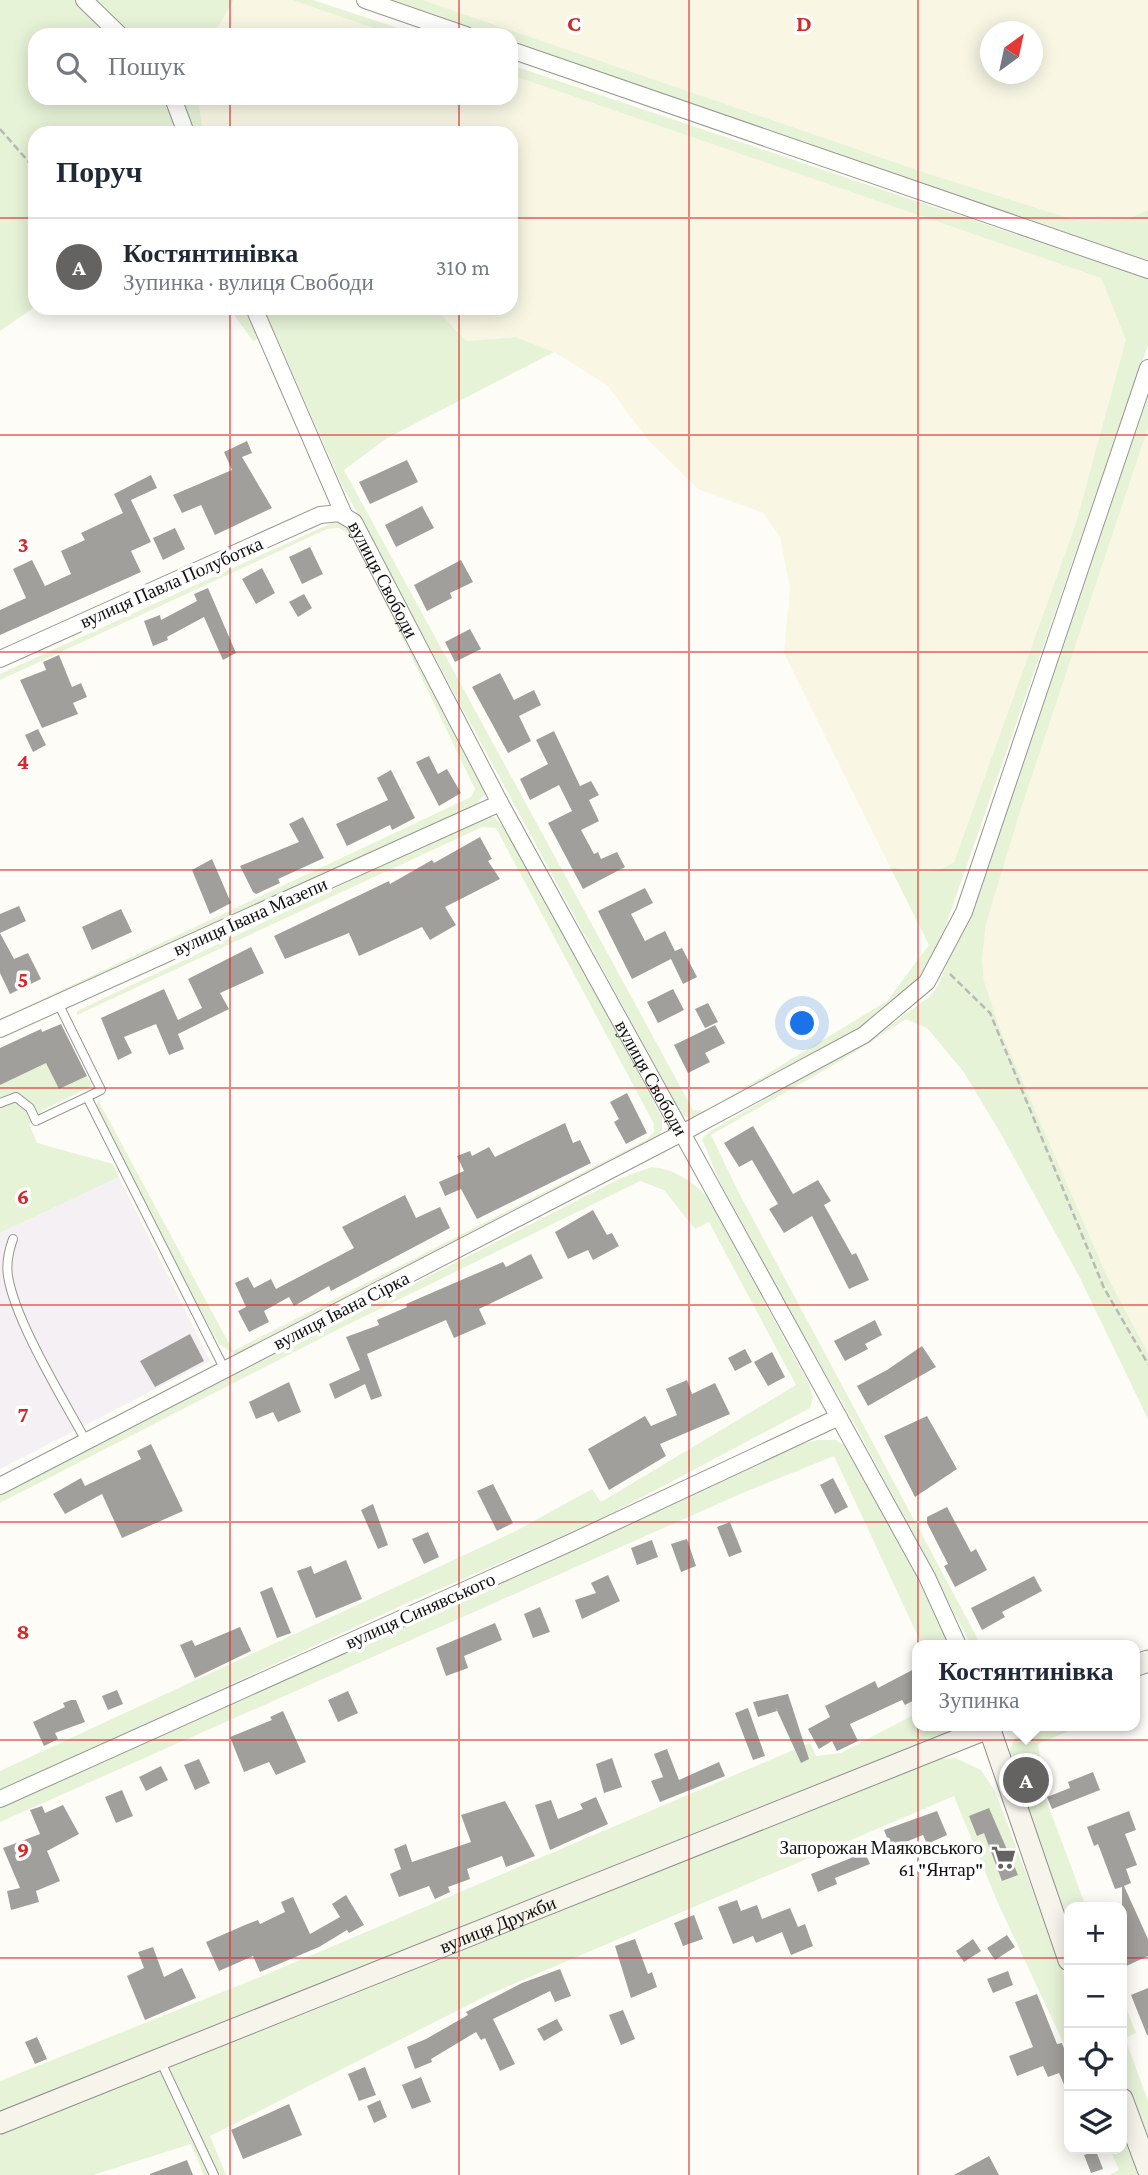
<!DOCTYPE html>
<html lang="uk">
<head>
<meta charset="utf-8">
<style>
	:root { --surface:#fff; --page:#f6f6f7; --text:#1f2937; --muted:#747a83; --line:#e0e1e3; --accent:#646362 }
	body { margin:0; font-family:"Crimson Pro",serif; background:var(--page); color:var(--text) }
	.controls { position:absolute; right:21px; bottom:21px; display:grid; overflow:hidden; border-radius:14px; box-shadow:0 4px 18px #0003 }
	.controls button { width:63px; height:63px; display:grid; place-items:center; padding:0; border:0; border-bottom:2px solid var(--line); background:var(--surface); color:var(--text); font:35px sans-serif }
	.compass { position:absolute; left:980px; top:21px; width:63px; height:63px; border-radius:50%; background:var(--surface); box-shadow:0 4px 18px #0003; rotate:33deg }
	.you { position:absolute; left:803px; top:1024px; width:24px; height:24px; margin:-18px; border:5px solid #fff; border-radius:50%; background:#1a73e8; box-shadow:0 0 0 10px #1a73e833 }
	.badge { display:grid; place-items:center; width:46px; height:46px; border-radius:50%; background:var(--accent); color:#fff; font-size:23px; font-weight:700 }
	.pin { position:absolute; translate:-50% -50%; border:4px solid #fff; box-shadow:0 2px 7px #0006 }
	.popup { position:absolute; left:912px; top:1640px; width:228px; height:91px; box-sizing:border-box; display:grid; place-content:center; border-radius:14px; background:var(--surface); filter:drop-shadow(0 2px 5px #0005); font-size:23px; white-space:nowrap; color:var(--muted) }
	.popup b { font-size:26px; color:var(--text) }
	.popup::after { content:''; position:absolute; left:50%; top:100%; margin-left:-14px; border:14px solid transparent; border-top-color:var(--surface) }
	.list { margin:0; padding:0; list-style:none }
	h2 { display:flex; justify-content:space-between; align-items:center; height:91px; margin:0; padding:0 28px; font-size:30px }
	h2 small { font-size:23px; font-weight:400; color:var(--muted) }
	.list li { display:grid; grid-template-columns:46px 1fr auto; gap:21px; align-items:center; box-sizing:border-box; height:98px; padding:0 28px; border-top:2px solid var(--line) }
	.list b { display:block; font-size:26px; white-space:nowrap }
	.list p { margin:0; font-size:23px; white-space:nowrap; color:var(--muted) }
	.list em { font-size:23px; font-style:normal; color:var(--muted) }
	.icon { flex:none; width:38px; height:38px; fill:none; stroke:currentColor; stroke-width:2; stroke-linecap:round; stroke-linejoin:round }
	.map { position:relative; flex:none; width:1148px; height:2175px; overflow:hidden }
	.search { position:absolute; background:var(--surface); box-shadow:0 4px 18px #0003; left:28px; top:28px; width:490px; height:77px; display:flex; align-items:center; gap:18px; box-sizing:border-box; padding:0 24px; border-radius:21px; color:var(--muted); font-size:26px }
	.panel { position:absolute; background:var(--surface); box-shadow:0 4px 18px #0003; left:28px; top:126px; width:490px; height:189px; border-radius:21px }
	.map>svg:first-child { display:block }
	.industrial { fill:#f5f0f3 }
	.farmland { fill:#f9f7e4; fill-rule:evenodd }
	.green { fill:#e7f3d7 }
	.building { fill:#a19f9c }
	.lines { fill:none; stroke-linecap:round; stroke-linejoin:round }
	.lane-casing { stroke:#979795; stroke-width:10 }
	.street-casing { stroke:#979795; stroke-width:18 }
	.secondary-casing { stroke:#8e8d8b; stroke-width:23 }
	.path { stroke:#b9b9b8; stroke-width:2.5; stroke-dasharray:7 3.5; stroke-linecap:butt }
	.lane { stroke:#fffffe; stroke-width:8 }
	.street { stroke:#fffffe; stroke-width:16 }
	.secondary { stroke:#f6f4eb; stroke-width:21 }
	.grid { fill:none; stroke:#d62828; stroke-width:2; stroke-opacity:0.55 }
	.labels { text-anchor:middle; stroke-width:7; stroke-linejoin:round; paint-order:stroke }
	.street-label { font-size:19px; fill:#111; stroke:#fff }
	.poi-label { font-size:19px; fill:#111; stroke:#fff; text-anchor:end }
	.grid-label { font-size:23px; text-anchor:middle; font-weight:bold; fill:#d62828; stroke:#fff; stroke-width:7; stroke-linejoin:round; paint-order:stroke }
</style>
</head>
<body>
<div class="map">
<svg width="1148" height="2175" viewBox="0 0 1148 2175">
	<rect width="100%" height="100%" fill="#fdfcf7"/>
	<path class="industrial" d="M119,1177L210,1361L0,1469V1233Z"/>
	<path class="farmland" d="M234,0H292L394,35H213Z
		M423,0H1148V210L1128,219L1078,221L926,173ZM990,32H1032V74H990Z
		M511,75L1101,278L1127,340L1076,523L954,862L941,872L917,873L890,867L784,653L790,588L780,537L763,513L698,489L648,440L607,385L554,352L516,337L466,341L435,308H511V133H203L198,101V98H511Z
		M1148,428V1353L1106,1274L1000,1029L984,981L982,960L986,924L1020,812Z"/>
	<path class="green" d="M0,0H234L213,35H35V98H198L203,133H35V307L0,331Z
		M292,0H313L419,35H394Z
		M373,0H423L926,173L1078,221L1128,219L1148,210V260L1039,228L511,47V35H475Z
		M511,65L1148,279V345L945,928L927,972L865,1027L699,1119L682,1116L342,485L274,332L253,341L229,308H435L466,341L516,337L554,352L387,438L344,470L693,1110L706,1111L887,1001L929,945L890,867C914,872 933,877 954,862L1076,523L1126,340L1101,278L511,75Z
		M1148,387V428L1020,812L986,924L982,960L984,981L1000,1029L1106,1274L1148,1353V1419L1079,1276L1001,1134L963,1071L927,1028L906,1019L844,1059L711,1135L739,1193L981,1645H971L858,1430L760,1259L717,1176L702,1139L709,1132L878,1034L929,997L937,987L969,913Z
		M336,521L351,529L485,787V794L473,808L0,1026V1019L471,797L475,789L354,537L339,528L327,529L0,680V674Z
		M485,817H494L515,840L662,1118V1130L657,1139L236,1355L219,1344L183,1281L96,1106L98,1100L233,1351L646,1140L654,1132V1124L496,828L482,827L77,1015V1011Z
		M45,1059L59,1089L87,1076L92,1086L43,1110L29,1124L37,1143L113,1164L119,1177L0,1233V1085Z
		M652,1167C674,1169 691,1181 706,1195L809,1384L813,1398L810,1408L597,1521L407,1603L0,1791V1771L514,1532L592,1489L601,1502L796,1385L709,1222L695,1229L664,1190L640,1181L339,1329L0,1503V1495L621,1178Z
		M817,1440H836L848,1448L913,1570L949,1645H922L834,1456L747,1491L0,1822V1806L792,1447Z
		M917,1713L918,1726H964L0,2115V2081L265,1975L810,1743L816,1756L841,1753Z
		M1028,1726H1081L1038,1744L1040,1757L1033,1764L1086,1907H1069V1941L1009,1753L1014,1740Z
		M955,1758L981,1770L995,1791L1069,1988V2055L997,1901L954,1796L490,1994L210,2136L226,2175H204L191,2144L93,2175H0V2132L322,2007L940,1759Z
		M1122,1998L1136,2033L1125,2038L1148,2101V2150L1122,2081Z
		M1122,2133L1139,2175H1109L1119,2170L1110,2149H1122Z"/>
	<path class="building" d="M247,441L252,453L242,457L272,508L215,535L201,505L182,513L173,495L232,470L224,452Z
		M407,460L418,482L370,504L359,482Z
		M151,475L157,488L131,500L151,542L131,551L141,572L0,635V610L26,598L13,569L32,560L45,586L71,574L61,551L85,540L81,533L123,513L114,494Z
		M422,506L434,528L396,547L385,525Z
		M175,528L185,549L163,560L153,538Z
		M310,547L323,574L302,584L289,557Z
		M461,560L473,582L450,593L452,598L427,611L414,585Z
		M262,568L275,593L256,604L242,579Z
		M208,588L236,653L223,660L204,617L167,637L168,640L153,646L144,621L160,615L161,620L197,601L194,594Z
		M304,594L312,608L298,617L289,602Z
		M470,629L481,649L455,662L445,642Z
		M59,655L72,687L81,683L87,697L73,703L78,714L42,728L20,680L46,670L43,662Z
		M500,673L514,700L534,690L541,705L519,716L531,741L508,753L472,687Z
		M38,729L46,745L33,752L25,735Z
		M554,731L580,786L591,781L599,795L589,800L599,821L581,830L594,854L598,852L601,859L617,852L625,867L583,889L548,823L572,811L559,785L530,800L520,779L548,764L536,740Z
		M429,756L438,774L447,769L461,793L439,806L416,762Z
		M391,770L415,818L392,830L390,825L347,846L336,824L388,800L377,778Z
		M303,817L324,858L278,879L280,883L256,894L253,892L240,866L299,842L289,824Z
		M480,837L492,859L488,861L500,879L445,907L456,925L430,940L422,927L359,956L349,933L285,959L274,936L389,881L390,884L432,860L434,863Z
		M212,859L231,903L210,914L192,870Z
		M645,888L653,903L631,914L645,941L665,931L675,951L682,948L697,977L683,984L671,959L632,979L598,911Z
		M19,906L26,921L0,933L14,959L28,953L41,979L10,994L0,973V914Z
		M121,909L132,932L92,950L82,927Z
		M251,947L264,973L220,993L229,1009L178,1034L184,1049L169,1055L156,1024L124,1037L132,1053L118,1060L101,1018L164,989L178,1020L202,1008L188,979Z
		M673,989L684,1010L658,1023L647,1002Z
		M708,1003L718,1022L705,1028L695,1009Z
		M61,1024L87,1076L59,1089L46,1063L0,1085V1048L41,1029L42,1032Z
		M715,1025L725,1043L705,1053L710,1062L688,1073L674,1045Z
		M627,1093L647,1133L626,1144L614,1122L619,1119L610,1102Z
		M565,1123L573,1143L580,1140L591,1163L477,1219L461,1189L445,1196L439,1182L464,1171L457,1156L470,1151L472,1156L489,1147L495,1157Z
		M753,1126L793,1194L818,1180L831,1201L824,1205L852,1255L856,1253L869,1280L849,1289L812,1216L784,1233L769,1209L778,1204L752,1160L739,1167L724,1143Z
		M405,1195L416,1218L440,1207L450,1228L331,1291L329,1286L294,1306L289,1297L264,1311L269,1322L249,1332L238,1311L246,1307L235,1283L248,1277L254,1288L271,1279L276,1289L354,1248L342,1227Z
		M593,1210L607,1235L612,1233L619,1246L593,1260L588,1250L568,1259L555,1232Z
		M531,1254L543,1278L479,1309L486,1324L454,1338L446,1320L367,1354L382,1396L371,1400L365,1384L335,1399L329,1384L360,1370L346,1337L379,1325L377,1320L407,1307L406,1304L503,1262L506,1267Z
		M875,1320L882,1335L865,1344L868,1349L845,1361L834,1341Z
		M190,1334L204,1361L155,1387L140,1361Z
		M922,1346L936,1367L868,1406L857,1386L887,1370Z
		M745,1349L752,1362L735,1371L728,1358Z
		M772,1352L785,1377L768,1386L754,1362Z
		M687,1380L692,1394L715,1383L730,1414L660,1444L666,1456L609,1490L588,1449L645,1416L651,1426L677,1415L666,1389Z
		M289,1382L301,1412L278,1422L273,1412L256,1419L249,1402Z
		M927,1416L957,1469L915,1497L884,1436Z
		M151,1444L183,1511L122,1538L102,1494L65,1514L53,1494L81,1478L85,1486L141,1459L137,1451Z
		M833,1478L848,1507L835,1514L820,1485Z
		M493,1484L513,1523L497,1531L477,1491Z
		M373,1504L388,1545L378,1549L361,1510Z
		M947,1507L971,1552L976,1549L987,1570L955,1587L944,1566L948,1564L927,1523V1517Z
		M730,1522L742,1552L729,1557L717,1527Z
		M428,1532L439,1557L424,1564L412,1539Z
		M687,1539L696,1566L681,1572L671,1544Z
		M652,1540L658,1557L637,1565L631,1548Z
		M346,1560L362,1599L316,1618L297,1571L311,1566L314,1574Z
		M608,1575L620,1601L582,1619L575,1600L596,1593L591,1583Z
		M1034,1576L1042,1591L1002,1612L1005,1617L982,1630L971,1608Z
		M272,1587L291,1633L277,1638L260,1592Z
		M540,1607L550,1632L533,1638L524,1614Z
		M495,1623L502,1640L464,1656L468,1668L446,1676L436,1648Z
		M240,1627L251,1651L195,1678L180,1645L192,1640L195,1646Z
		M918,1667V1698L905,1705L902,1700L850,1724L858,1741L837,1751L832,1741L819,1749L808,1729L830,1717L825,1706L875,1681L878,1688Z
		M117,1690L123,1704L108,1710L102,1696Z
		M348,1691L358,1713L338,1722L328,1700Z
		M788,1694L809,1759L801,1763L775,1706L777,1711L758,1717L753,1702Z
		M71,1700H76L85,1722L55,1733L58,1739L44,1746L33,1722L65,1707L63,1703Z
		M748,1708L765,1756L753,1760L735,1713Z
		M283,1711L306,1762L276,1775L269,1762L244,1772L230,1737L272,1720L270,1717Z
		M667,1749L679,1780L719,1762L725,1776L660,1802L651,1781L663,1777L654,1754Z
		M612,1758L622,1787L604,1793L596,1764Z
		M199,1759L210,1783L195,1790L184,1765Z
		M161,1766L168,1780L146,1791L139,1777Z
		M1093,1772L1100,1790L1052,1809L1047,1797L1070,1788L1068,1782Z
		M122,1790L133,1816L116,1823L105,1797Z
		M596,1797L608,1824L550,1850L535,1805L551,1800L558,1819L583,1809L580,1804Z
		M505,1801L535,1856L506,1867L502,1856L467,1869L470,1879L448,1887L450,1892L435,1899L429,1886L399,1897L390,1874L401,1869L394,1849L406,1844L412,1862L471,1842L461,1815Z
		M63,1805L79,1834L47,1851L60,1881L36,1891L39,1902L11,1910L7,1891L20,1888L3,1848L40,1834L30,1810L42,1806L45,1813Z
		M989,1808L1018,1875L1002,1881L984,1833L977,1836L969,1816Z
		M937,1811L947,1835L927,1844L923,1835L891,1848L884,1830Z
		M1129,1811L1136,1830L1125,1834L1137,1865L1126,1869L1131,1883L1124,1886L1148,1939V1956L1122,1968V1887L1115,1889L1098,1844L1094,1846L1087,1827Z
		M860,1841L870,1864L835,1878L837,1884L818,1892L811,1874L851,1858L846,1846Z
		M346,1895L364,1925L349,1933L347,1930L319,1947L260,1972L253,1956L219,1971L206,1942L245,1925L258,1920L260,1924L285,1912L281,1902L293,1897L310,1934L340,1917L332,1904Z
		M737,1900L741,1911L757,1905L762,1919L790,1908L798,1927L805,1924L813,1946L791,1955L782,1932L756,1943L753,1936L733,1944L718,1907Z
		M694,1915L703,1939L683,1946L674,1923Z
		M1007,1935L1015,1947L995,1960L987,1948Z
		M635,1939L648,1974L652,1972L657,1987L631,1998L615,1946Z
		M973,1939L981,1951L964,1962L956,1951Z
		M153,1947L164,1977L182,1968L196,1998L145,2020L127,1976L144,1968L138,1952Z
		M560,1969L571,1996L555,2002L550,1991L493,2019L515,2064L500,2071L485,2038L481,2040L476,2032L431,2059L432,2062L415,2069L407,2047L426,2039L468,2015L466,2012L522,1983Z
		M1008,1971L1013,1985L993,1993L987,1979Z
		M1148,1988V2035H1147L1131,1995Z
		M1037,1994L1057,2044L1062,2043L1069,2062V2096L1059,2073L1048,2077L1043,2066L1017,2076L1009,2056L1033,2047L1015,2002Z
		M623,2010L635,2039L621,2045L609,2015Z
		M557,2019L563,2030L544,2041L537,2029Z
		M37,2037L47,2059L35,2064L25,2042Z
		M365,2067L376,2095L359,2101L348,2074Z
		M421,2077L431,2102L412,2109L402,2085Z
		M380,2100L387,2117L374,2123L367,2106Z
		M289,2104L302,2135L243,2159L231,2130Z
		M1096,2151L1103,2169L1091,2173L1084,2155Z
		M989,2156L999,2175H954Z
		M187,2160L193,2175H150V2174Z"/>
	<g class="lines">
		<defs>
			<path id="lane" d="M58,1003L101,1090L87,1097L225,1370
				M0,1103L16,1097L30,1108L36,1121L87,1097
				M13,1239C9,1250 6,1263 8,1276C15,1321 63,1399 86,1441
				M160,2060L214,2175"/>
			<g id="street">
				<path d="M84,0L120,35"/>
				<path d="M365,0L466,35"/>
				<path d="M511,50L1148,270"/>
				<path d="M173,98L186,133"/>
				<path d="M254,308L344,515"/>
				<path id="s1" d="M0,659L320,515L339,513L354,522L500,803L927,1577L958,1645"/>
				<path d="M0,1029L500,803"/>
				<path d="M0,1486L682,1133L864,1035L927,982L964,912L1148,368"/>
				<path d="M0,1799L574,1541L839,1417"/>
			</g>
			<g id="secondary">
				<path d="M1134,1666L1148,1661"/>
				<path d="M989,1727L1069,1960"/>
				<path d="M1122,2099L1148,2169"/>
				<path id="s2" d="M0,2123L993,1726"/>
			</g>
		</defs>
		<use href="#lane" class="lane-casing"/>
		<use href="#street" class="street-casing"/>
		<use href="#secondary" class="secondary-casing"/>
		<path class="path" d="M0,129L35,169
			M950,974L990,1013L1104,1288L1148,1364"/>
		<use href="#lane" class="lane"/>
		<use href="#street" class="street"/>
		<use href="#secondary" class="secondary"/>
	</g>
	<path class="grid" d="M230,0V35M459,0V35M689,0V2175M918,0V2175M230,98V133M459,98V133M0,218H35M511,218H1148M230,308V2175M459,308V2175M0,435H1148M0,652H1148M0,870H1148M0,1088H1148M0,1305H1148M0,1522H1148M0,1740H1148M0,1958H1069M1122,1958H1148"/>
	<defs>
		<symbol id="supermarket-bare" viewBox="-9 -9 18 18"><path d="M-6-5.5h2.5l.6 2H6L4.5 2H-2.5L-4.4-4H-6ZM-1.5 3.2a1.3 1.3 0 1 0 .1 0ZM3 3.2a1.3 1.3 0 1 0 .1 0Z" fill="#646362" stroke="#fff" stroke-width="2.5" paint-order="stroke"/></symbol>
	</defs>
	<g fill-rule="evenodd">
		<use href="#supermarket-bare" x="986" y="1840" width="35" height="35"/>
	</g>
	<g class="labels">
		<g class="street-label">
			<text dy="7" stroke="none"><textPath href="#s1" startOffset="452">вулиця Свободи</textPath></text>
			<text transform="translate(171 582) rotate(-24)" y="7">вулиця Павла Полуботка</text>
			<text transform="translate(250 916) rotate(-24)" y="7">вулиця Івана Мазепи</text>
			<text dy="7" stroke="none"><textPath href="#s1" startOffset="1018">вулиця Свободи</textPath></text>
			<text transform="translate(341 1310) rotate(-27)" y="7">вулиця Івана Сірка</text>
			<text transform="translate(420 1610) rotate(-24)" y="7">вулиця Синявського</text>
			<text dy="7" stroke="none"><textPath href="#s2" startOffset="536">вулиця Дружби</textPath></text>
		</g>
		<g class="poi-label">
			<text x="983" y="1854">Запорожан Маяковського<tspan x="983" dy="22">61 "Янтар"</tspan></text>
		</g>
	</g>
	<g class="grid-label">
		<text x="574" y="31">C</text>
		<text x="804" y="31">D</text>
		<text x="23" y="552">3</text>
		<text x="23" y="769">4</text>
		<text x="23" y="987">5</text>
		<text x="23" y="1204">6</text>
		<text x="23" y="1422">7</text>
		<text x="23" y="1639">8</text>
		<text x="23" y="1857">9</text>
	</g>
</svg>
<div class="controls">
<button>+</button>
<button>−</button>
<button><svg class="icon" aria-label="locate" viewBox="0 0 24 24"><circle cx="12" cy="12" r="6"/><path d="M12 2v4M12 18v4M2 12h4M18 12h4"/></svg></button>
<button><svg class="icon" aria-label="layers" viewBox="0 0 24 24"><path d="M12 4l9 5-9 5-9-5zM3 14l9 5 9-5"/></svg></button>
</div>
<svg class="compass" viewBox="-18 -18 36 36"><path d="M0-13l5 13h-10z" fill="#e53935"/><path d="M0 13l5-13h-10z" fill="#747a83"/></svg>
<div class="you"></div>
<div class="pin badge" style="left:1026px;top:1780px">A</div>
<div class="popup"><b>Костянтинівка</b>Зупинка</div>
<div class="search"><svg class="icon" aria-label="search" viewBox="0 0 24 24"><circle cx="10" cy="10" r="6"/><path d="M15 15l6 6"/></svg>Пошук</div>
<section class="panel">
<h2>Поруч<small></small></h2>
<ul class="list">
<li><span class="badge">A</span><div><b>Костянтинівка</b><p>Зупинка · вулиця Свободи</p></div><em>310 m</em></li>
</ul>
</section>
</div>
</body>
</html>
